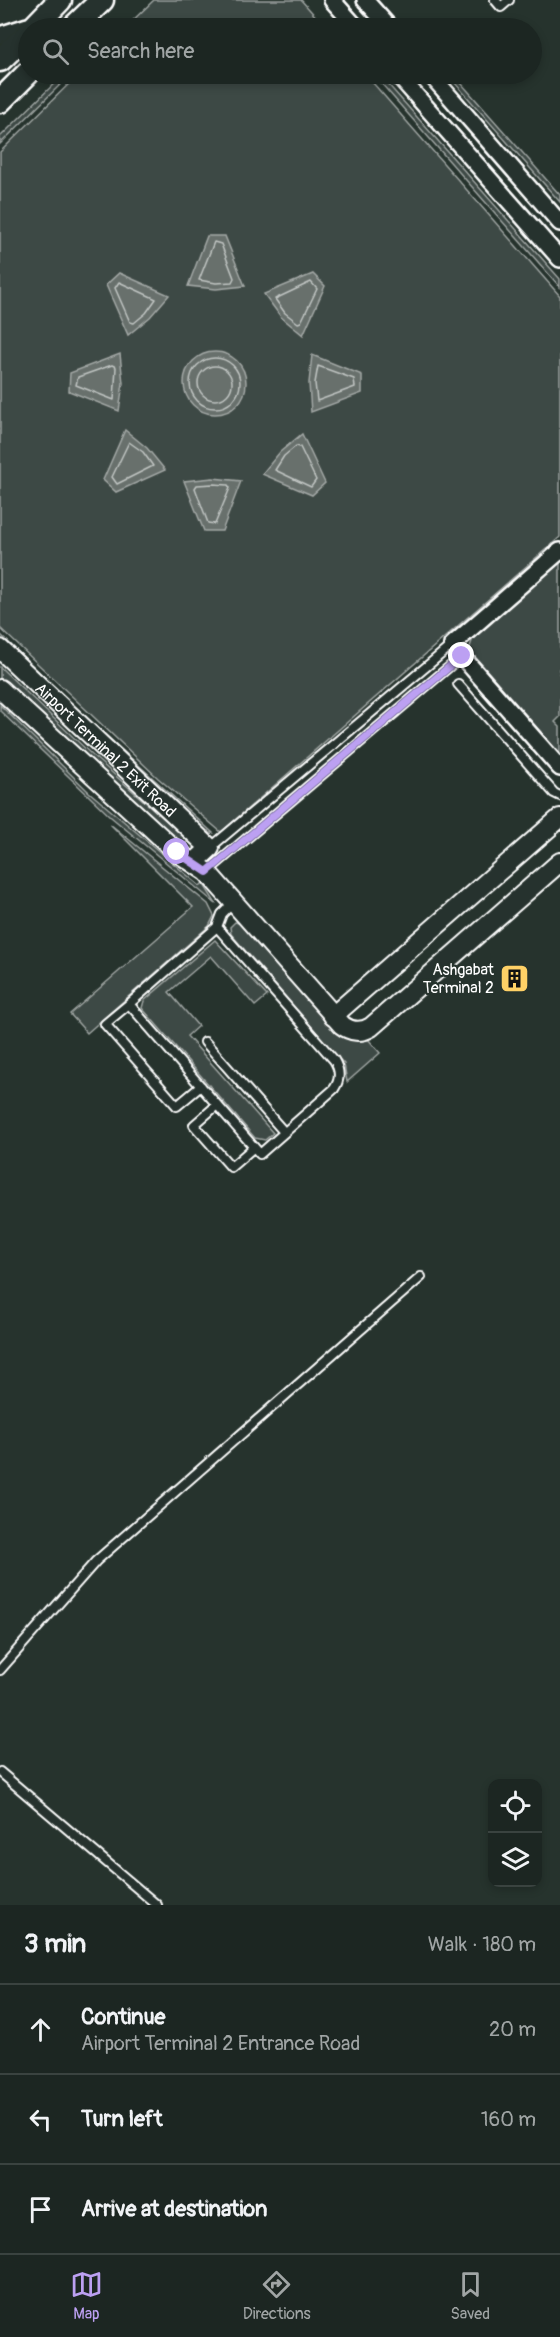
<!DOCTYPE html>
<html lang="en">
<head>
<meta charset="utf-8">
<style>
	:root { --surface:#1c2622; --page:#29322f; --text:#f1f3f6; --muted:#a0a5a5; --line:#3a4340; --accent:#bca0f2 }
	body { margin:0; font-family:Pangolin,sans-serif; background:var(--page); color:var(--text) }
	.controls { position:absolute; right:18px; bottom:18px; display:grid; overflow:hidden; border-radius:12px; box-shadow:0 3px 9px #0003 }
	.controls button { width:54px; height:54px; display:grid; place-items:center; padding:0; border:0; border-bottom:2px solid var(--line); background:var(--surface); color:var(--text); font:30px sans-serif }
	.stop { position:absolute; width:18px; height:18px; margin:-14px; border:4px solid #bca0f2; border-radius:50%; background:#fff }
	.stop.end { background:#bca0f2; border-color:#fff; box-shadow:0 2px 6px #0008 }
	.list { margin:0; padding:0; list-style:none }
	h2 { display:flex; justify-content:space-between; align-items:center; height:78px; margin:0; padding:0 24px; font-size:26px }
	h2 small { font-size:20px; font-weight:400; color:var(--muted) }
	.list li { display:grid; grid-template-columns:39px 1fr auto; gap:18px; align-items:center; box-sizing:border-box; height:90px; padding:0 24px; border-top:2px solid var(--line) }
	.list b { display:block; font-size:22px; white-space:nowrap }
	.list p { margin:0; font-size:20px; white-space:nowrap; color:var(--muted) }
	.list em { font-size:20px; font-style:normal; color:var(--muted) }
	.icon { flex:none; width:33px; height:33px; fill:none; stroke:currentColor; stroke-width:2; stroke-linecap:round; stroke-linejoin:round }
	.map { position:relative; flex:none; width:560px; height:1905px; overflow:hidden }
	.search { position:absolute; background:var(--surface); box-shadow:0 3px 9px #0003; left:18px; right:18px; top:18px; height:66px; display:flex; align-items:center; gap:15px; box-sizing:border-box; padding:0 21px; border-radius:33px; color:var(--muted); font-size:22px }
	.sheet { height:348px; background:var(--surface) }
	nav { display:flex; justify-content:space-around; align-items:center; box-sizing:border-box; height:84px; border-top:2px solid var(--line); background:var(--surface); font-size:16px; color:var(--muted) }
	nav a { display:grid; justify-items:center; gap:3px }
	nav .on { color:var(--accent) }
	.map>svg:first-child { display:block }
	.green { fill:#3e4944; stroke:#9ea4a2; stroke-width:1.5 }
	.water { fill:#67706c; stroke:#a4a9a7; stroke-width:1.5 }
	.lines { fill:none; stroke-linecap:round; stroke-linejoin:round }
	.shore { stroke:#c2c6c4; stroke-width:1.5 }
	.service-casing { stroke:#fff; stroke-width:12 }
	.minor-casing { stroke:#fff; stroke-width:20 }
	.tertiary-casing { stroke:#fff; stroke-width:22 }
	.secondary-casing { stroke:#fff; stroke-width:26 }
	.primary-casing { stroke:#fff; stroke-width:27 }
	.service { stroke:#26332d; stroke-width:8 }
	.minor { stroke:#26332d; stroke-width:15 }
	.tertiary { stroke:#26332d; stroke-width:18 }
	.secondary { stroke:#26332d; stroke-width:21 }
	.primary { stroke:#26332d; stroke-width:22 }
	.route { stroke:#bca0f2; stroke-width:8 }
	.labels { text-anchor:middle; stroke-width:4.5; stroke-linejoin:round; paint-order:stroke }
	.street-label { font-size:16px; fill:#fff; stroke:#26332d }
	.poi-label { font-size:16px; fill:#fff; stroke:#26332d; text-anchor:end }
</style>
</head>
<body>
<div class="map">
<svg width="560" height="1905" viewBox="0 0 560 1905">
	<rect width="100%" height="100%" fill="#26332d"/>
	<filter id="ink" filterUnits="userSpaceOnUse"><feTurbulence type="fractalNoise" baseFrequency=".0167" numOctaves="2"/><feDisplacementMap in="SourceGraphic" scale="12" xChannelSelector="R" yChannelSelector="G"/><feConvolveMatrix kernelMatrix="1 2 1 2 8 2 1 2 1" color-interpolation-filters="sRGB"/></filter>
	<g filter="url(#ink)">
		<path class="green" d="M154,0H301L326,28H125Z
			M64,74H71L0,144V137Z
			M79,74H365L560,296V537L221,832L158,778L0,628V152Z
			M373,74H379L560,279V287Z
			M447,74H453L560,195V202Z
			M560,561V717L555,722L560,727V754L469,650L473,638Z
			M0,634L75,707L213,833H207L0,641Z
			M0,667L92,755L187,839L186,845H182L12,689L0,678Z
			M0,705L89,792L200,886L203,883L216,904L111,817L0,711Z
			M110,824L208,904L214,916L209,926L87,1033L70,1014L193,907Z
			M235,922L242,924L337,1033L355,1040L368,1039L380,1053L347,1082L344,1064L231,934L230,927Z
			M215,940L267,996L255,1006L211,956L169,992L198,1026L187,1036L273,1133L265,1140L255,1138L142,1008L144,1001Z"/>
		<path class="water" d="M207,236H225L245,286L216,289L188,286Z
			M119,273L169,295L150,317L128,335L106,285Z
			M313,274L325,286L303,335L281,317L264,294Z
			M184 383a31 31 0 1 1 62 0a31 31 0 1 1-62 0Z
			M120,354L123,383L119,411L69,391L70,373Z
			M312,355L362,375V393L311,412L309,383Z
			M125,430L147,448L165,470L116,492L103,480Z
			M302,434L325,483L312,495L262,474L280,452Z
			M213,478L241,481L222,531H204L184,481Z"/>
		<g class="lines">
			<path class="shore" d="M214,242L221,244L234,278L232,282L216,283L199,280Z
				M119,282L156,299L146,313L134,323L130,322L115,288Z
				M311,282L317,289L301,322L298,323L285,313L275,299Z
				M190 383a25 25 0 1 1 50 0a25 25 0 1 1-50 0Z
				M112,365L116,367L114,400L76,385L78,377Z
				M198 383a17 17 0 1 1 34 0a17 17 0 1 1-34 0Z
				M318,366L354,379L355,387L317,401L315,383Z
				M129,442L143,452L153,466L117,484L112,477Z
				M296,446L300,447L316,480L311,487L275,470L284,456Z
				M213,484L228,485L230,488L215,524L208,523L195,488L197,485Z"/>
			<defs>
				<path id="service" d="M495,0L501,7L509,0
					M458,684L554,793L560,796
					M210,848L452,645
					M207,872L462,656
					M217,927L334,1060C340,1070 341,1079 334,1089L260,1154L129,1004L217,927L222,914L233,903
					M129,1004L105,1024L177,1106L201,1086
					M205,1042L284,1132
					M217,1105L194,1125L231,1167L254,1147
					M0,1670L96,1561L421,1277
					M0,1772L157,1905"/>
				<path id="minor" d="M332,0L357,28
					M365,0L390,28
					M397,74L560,259
					M430,74L560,223
					M560,551L452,645L560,768"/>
				<g id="tertiary">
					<path id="s1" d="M0,649L210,848L194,863"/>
					<path d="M0,689L177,852L207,872L342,1025C351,1032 361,1033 371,1027L560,862"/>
					<path d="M333,1016L560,818"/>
				</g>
				<path id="secondary" d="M0,38L28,29"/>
				<path id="primary" d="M33,28L60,0
					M73,28L102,0
					M0,60L28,33
					M0,101L28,73"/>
			</defs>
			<use href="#service" class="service-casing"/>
			<use href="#minor" class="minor-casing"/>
			<use href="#tertiary" class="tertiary-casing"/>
			<use href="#secondary" class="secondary-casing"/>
			<use href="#primary" class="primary-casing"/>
			<use href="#service" class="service"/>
			<use href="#minor" class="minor"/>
			<use href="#tertiary" class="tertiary"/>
			<use href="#secondary" class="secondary"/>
			<use href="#primary" class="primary"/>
		</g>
	</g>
	<g class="lines" filter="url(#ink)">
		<path class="route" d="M177,852L207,872L462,656"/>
	</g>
	<defs>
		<symbol id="building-square" viewBox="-11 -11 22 22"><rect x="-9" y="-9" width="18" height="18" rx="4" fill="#ffd166" stroke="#26332d"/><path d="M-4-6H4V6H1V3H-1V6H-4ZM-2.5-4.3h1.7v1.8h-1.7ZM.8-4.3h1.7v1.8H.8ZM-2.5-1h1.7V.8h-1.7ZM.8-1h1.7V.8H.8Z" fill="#111"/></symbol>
	</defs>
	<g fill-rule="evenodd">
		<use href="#building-square" x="498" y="962" width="33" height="33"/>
	</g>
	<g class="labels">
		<g class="street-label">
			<text dy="6" stroke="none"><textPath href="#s1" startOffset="146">Airport Terminal 2 Exit Road</textPath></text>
		</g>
		<g class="poi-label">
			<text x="494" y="975">Ashgabat<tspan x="494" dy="18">Terminal 2</tspan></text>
		</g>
	</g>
</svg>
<div class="controls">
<button><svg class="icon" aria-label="locate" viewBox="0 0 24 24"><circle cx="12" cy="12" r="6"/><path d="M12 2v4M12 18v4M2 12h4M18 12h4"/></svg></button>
<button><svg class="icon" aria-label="layers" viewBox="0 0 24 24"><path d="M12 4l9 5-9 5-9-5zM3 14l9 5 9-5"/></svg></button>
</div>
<div class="stop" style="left:177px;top:852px"></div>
<div class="stop end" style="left:462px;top:656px"></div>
<div class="search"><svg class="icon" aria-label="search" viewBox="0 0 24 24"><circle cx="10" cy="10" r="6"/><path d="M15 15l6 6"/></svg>Search here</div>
</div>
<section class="sheet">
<h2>3 min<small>Walk · 180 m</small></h2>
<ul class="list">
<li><svg class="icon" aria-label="ahead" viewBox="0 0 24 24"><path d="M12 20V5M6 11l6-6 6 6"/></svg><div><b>Continue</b><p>Airport Terminal 2 Entrance Road</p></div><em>20 m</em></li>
<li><svg class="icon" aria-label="left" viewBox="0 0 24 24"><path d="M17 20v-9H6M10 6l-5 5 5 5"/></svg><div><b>Turn left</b></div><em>160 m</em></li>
<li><svg class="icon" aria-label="arrive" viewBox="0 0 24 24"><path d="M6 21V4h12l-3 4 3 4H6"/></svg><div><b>Arrive at destination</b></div></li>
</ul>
</section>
<nav>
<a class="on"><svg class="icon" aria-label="map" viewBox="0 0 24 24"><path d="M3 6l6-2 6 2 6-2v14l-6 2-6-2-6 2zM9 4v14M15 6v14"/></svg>Map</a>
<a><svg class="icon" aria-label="directions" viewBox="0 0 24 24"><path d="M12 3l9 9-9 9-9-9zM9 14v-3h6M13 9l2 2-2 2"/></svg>Directions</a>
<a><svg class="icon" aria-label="saved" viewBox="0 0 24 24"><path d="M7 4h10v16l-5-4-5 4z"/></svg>Saved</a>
</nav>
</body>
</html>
